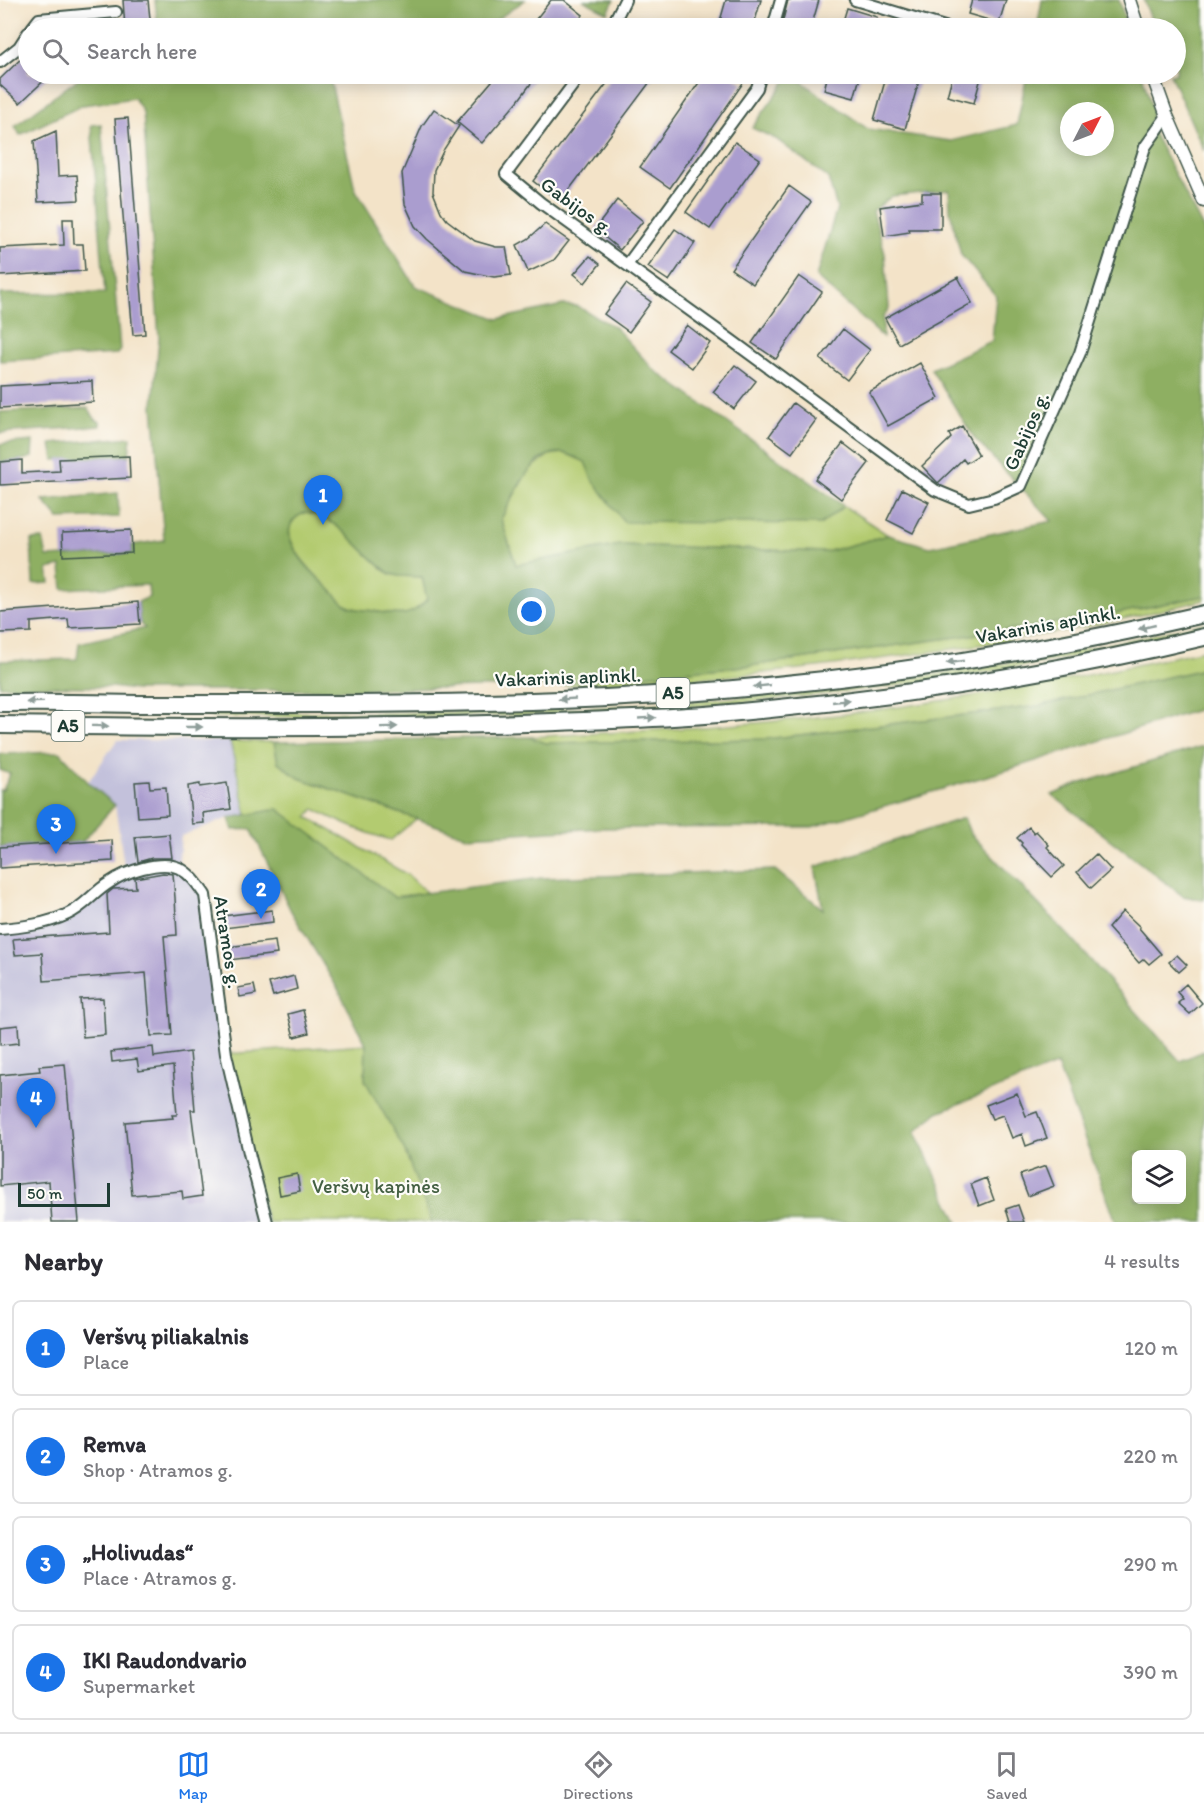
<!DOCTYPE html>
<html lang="en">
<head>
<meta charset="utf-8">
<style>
	:root { --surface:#fff; --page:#f2f2f3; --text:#2b2b33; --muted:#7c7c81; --line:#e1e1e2; --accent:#1a73e8 }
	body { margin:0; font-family:Itim,sans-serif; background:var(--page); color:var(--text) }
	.controls { position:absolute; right:18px; bottom:18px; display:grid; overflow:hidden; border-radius:9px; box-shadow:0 3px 15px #0003 }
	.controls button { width:54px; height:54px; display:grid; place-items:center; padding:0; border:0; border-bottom:2px solid var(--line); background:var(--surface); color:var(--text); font:30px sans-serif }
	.compass { position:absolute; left:1060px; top:102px; width:54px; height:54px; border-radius:50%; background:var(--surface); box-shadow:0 3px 15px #0003; rotate:48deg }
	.scale { position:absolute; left:18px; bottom:15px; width:92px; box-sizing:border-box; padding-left:6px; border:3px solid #1f3d34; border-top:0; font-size:16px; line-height:21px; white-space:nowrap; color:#1f3d34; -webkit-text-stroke:4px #fdfcf7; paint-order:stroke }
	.you { position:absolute; left:532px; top:612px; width:21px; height:21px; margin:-15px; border:4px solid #fff; border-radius:50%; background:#1a73e8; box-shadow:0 0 0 9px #1a73e833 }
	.badge { display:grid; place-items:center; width:39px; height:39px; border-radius:50%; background:var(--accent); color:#fff; font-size:20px; font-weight:700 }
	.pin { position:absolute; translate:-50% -50px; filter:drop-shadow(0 2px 3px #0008) }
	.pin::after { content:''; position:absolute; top:32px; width:21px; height:18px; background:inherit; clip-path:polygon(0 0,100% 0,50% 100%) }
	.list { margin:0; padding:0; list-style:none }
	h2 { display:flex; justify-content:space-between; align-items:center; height:78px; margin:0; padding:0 24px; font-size:26px }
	h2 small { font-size:20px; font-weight:400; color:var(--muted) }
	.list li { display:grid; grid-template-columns:39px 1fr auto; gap:18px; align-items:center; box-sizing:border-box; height:96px; margin:0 12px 12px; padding:0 12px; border:2px solid var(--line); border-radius:9px }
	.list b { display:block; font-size:22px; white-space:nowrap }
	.list p { margin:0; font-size:20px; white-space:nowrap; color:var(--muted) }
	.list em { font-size:20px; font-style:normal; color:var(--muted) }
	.icon { flex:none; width:33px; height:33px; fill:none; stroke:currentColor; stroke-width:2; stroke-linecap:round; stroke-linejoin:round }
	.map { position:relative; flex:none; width:1204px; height:1222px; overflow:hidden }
	.search { position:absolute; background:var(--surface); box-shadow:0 3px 15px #0003; left:18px; right:18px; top:18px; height:66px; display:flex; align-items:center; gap:15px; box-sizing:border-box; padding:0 21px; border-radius:33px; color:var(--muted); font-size:22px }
	.sheet { height:510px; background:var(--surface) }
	nav { display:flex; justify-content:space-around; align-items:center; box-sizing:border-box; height:84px; border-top:2px solid var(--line); background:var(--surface); font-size:16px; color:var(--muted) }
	nav a { display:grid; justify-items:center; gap:3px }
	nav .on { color:var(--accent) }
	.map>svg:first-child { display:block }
	.industrial { fill:#c3c1db }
	.green { fill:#b3cb70; stroke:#698452; stroke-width:1.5 }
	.forest { fill:#8eaf62; stroke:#56764b; stroke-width:1.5; fill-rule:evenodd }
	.building { fill:#aa9dcf }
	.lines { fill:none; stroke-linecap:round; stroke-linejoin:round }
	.minor-casing { stroke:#3f564a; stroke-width:14 }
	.tertiary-casing { stroke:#3f564a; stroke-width:15 }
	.trunk-casing { stroke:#3f564a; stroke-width:20 }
	.minor { stroke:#fff; stroke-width:10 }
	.tertiary { stroke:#fff; stroke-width:12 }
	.trunk { stroke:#fff; stroke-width:16 }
	.oneway { fill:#8f9e9a }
	.labels { text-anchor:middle; stroke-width:4.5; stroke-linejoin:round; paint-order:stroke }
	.shield { fill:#fdfcf7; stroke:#62766e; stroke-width:1.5 }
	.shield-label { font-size:18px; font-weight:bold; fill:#1f3d34 }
	.street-label { font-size:20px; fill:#1f3d34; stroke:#fdfcf7 }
	.park-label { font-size:20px; fill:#446043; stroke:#fdfcf7 }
</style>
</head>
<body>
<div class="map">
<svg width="1204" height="1222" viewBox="0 0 1204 1222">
	<rect width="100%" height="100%" fill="#fdfcf7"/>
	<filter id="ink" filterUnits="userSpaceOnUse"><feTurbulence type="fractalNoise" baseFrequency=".0167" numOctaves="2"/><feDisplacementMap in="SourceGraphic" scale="12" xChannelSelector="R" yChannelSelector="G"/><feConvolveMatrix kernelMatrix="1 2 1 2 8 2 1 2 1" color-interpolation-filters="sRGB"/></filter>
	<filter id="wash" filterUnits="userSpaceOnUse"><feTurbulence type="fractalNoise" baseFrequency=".008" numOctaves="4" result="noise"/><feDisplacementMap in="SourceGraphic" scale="24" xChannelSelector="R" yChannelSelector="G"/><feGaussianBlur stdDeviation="1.35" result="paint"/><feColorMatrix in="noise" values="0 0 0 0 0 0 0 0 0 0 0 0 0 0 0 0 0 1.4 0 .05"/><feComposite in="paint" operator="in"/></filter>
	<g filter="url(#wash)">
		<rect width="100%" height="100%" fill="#f3e3c8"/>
		<path class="industrial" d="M117,740L230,741L247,815L229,818L181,836L178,867L205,895L226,1054L267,1222H0V929L49,921L125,872L115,805L88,782Z"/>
		<path class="green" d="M564,453L586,462L592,479L821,524L844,506L888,535L826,552L620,545L516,565L501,519L528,471L549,455Z
			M304,513C337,513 364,557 390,574L399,576L422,577L427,599C410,620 396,615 373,611C366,610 357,610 350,607C343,605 336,595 330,589C315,575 265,529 304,513Z
			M1204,596V600C1163,610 1121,620 1080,628C1016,640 951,650 886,658C766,675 645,686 524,686L756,665L1099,617Z
			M1204,623V628C1019,674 827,699 637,710C495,719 352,717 210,717V711C352,714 495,714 637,705C826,694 1020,667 1204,623Z
			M1204,650V669L1039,706L766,739L546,743L529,737C638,731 747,726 855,713C973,698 1088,677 1204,650Z
			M230,741L274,742L278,762L299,778L416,819L391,840C364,833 339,822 314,809L307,817L408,875L427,893L394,897L278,809L247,815Z
			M366,1044L365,1080L404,1149L432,1222H267L226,1054Z"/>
		<path class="forest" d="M155,0H525L485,28H158Z
			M583,0H614L608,13Z
			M1042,0H1119L1128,28H1037Z
			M1144,0H1204V151L1170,74H1176V28H1154Z
			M96,74H329L355,189L415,286L498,319L563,305L577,306L615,327L653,369L844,506L821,524L624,522L592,479L585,462C579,459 570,454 563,453C531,450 514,496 501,519L516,565L620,545L826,552L888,535L930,547L1052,521L975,439L931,369L992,341L996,296L961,255L950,211L949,190L892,196L873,211L885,254L889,308L883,317V337L816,277L837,208L828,178L776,139L752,128L791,74L868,129L951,141L1017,125L1027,74H1142L1153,111L1149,125L1204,230V596L1099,617L756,665L524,686L358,690H135L111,687L0,686V661L77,659L79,643L145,628L140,624L138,602L149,597L148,585L63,589L61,566L48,569L50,583L33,584L31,540L43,539L47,557L132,553V545L164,540L153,406L159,338L143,112L134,98L83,105L20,135L15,126L83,75ZM1069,111H1105V147H1069ZM304,513C337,513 364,557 391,574L399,576L422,577L427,599C410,620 396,615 373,611C366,610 357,610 350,607C343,605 336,595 330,589C314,575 265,530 304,513Z
			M101,124L120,350L117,354L0,361V294L105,293L91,125Z
			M88,408L95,419L100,422V426L0,433V412Z
			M131,437L129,456L54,460L51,444Z
			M33,441L32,457L22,460L0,462V444Z
			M118,493L119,517L59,519L43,500Z
			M1204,669V708L994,774L812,827L603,828L466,836L299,778L278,762L274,742L529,737L546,743L766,739L1039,706Z
			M1200,747H1204V900L1183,896L1052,795L1078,784Z
			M60,752L88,782L115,805L82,842L0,847V790H3L10,774L0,770V754Z
			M278,809L394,897L542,878L775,870L823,909L815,867L964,818L970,833L1071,938L1180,1061L1204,1051V1222H1116L1057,1065L938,1112L915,1132L958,1222H432L404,1149L365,1080L366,1044L338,989L291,911L251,829L233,830L229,818ZM1136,1154H1182V1200H1136Z"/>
		<g id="blocks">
			<path class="building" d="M123,0H148L151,28H125Z
				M551,0H564L583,15L573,28H529Z
				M726,0H761L753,28H718Z
				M788,0H819L811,28H781Z
				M972,0H1006L999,23L968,14Z
				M847,8L877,17L874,28H841Z
				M28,52V74H51L20,103L0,85V79Z
				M498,74H538L518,101L482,143L457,122Z
				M614,74H656L560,202L533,181Z
				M705,74H730L743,83L670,188L640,167Z
				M828,74H861L854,98L824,90Z
				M887,74H921L905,129L874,120Z
				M953,74H982L974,103L947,96Z
				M434,109L459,126L444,149L434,170L433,192L441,212L447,220L475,241L496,247H506L511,275L494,277L465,271L427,239L415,226L405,204L402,173L422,126Z
				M128,118L145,334L133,335L115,119Z
				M56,131L58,176L77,175L79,200L38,202L34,141Z
				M735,142L760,159L710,229L686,212Z
				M789,186L811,202L753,284L731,269Z
				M922,193H941V229H909L910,232L884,236L880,207L922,201Z
				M617,200L643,221L620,250L595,229Z
				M63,219H73L74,244H83L85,271L0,276V248L64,245Z
				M545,224L569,241L554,260L528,272L517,245L528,239Z
				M675,229L695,243L669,281L648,267Z
				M590,256L600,264L585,283L574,274Z
				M799,276L822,292L776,359L752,343Z
				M958,277L972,303L899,344L885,318Z
				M626,284L651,302L629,332L604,314Z
				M687,325L710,343L692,368L668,350Z
				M843,329L870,350L847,380L820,359Z
				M920,363L939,398L888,426L869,392Z
				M735,365L756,381L734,409L713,392Z
				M92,381L93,402L0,408V386Z
				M793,403L816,420L792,453L769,436Z
				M962,426L979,455L966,463L963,459L938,483L922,466L951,438L949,434Z
				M843,443L869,463L841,499L815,479Z
				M129,456L130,478L0,485V462L22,460V473L60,471L59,459Z
				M902,489L929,502L913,533L887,520Z
				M131,530L132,553L63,556L62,533Z
				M138,602L140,624L69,628L68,619L31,622V632L0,633V612Z
				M149,781L150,788L166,787L168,815L138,817L135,782Z
				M227,783L231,809L203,813L204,823L192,824L188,786L200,784V787Z
				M1029,827L1034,833L1036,831L1049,845L1047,847L1064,866L1052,877L1021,845L1022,843L1017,838Z
				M169,834L172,858H152L138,862L135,837Z
				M112,840L113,861L0,868V847Z
				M1096,854L1111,870L1091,888L1077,872Z
				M163,873L173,874L175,898L177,935L164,936L172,1035L151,1036L146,973L44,981L42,953L15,955L13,939L109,932L107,894L113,889L136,888L135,878Z
				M272,910L273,922L224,928L223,916Z
				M1123,911L1140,927L1139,928L1161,954L1149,964L1144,959L1139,963L1108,928Z
				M275,941L277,954L229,960L227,947Z
				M1177,955L1187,965L1179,972L1169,962Z
				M294,976L297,989L273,996L269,983Z
				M1186,984L1202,1003L1190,1014L1178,1003L1183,999L1177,992Z
				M254,985L256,994L240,997L238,988Z
				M103,998L105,1035L83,1037L80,999Z
				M303,1010L309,1033L294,1037L288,1014Z
				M18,1025L19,1043L0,1045V1027Z
				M153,1047L154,1057L190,1052L195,1110H191L202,1196L183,1199L182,1191L132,1195L125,1122L173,1118L172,1115H177L173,1066L139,1071L137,1059L112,1062L111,1052Z
				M65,1064L79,1222H52L49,1181L0,1186V1075L40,1071L39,1066Z
				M1017,1093L1026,1116L1037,1112L1047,1138L1026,1146L1022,1134L1012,1138L1003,1115L992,1119L986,1105Z
				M1046,1166L1054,1186L1028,1196L1020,1175Z
				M297,1174L300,1191L280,1195L277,1178Z
				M986,1178L994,1200L979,1206L971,1184Z
				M1018,1205L1024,1222H1010L1006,1209Z"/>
		</g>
	</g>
	<g filter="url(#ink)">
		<use href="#blocks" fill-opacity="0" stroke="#3f564a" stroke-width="1.5"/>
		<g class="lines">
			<defs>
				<path id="minor" d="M855,0L948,28
					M32,28L39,19L116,12
					M611,28L625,0
					M773,28L781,0
					M0,62L19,47L28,33
					M581,74L506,174L541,203L731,340L935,490L969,504L994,498L1021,486L1080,353L1145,147L1167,116
					M627,265L757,88L761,74
					M0,929C23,927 47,924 68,914C84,907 94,892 109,883C124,872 161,859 179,868C191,874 198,885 205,895L226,1054L250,1157L267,1222"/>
				<path id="tertiary" d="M1129,0L1138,28
					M1152,74L1167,116L1204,201"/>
				<path id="trunk" d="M0,703C47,702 93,703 140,704C280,704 420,705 560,700C776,692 993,663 1204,614
					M0,725C162,727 324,729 487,724C564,722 641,720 718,714C881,700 1045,675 1204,637"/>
			</defs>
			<use href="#minor" class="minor-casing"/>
			<use href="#tertiary" class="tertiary-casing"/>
			<use href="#trunk" class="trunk-casing"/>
			<use href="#minor" class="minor"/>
			<use href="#tertiary" class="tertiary"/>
			<use href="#trunk" class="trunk"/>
		</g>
		<defs><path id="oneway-solid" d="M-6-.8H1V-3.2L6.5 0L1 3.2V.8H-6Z" transform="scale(1.5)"/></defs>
		<g class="oneway">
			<use href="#oneway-solid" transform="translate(1147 627) rotate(167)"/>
			<use href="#oneway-solid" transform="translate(955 662) rotate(172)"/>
			<use href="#oneway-solid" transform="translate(762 686) rotate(174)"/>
			<use href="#oneway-solid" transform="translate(567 699) rotate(177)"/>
			<use href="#oneway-solid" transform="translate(841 701) rotate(-6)"/>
			<use href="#oneway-solid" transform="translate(35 702) rotate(179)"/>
			<use href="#oneway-solid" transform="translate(647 718) rotate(-3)"/>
			<use href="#oneway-solid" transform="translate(100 726) rotate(1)"/>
			<use href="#oneway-solid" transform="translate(194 727)"/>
			<use href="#oneway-solid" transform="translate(389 727) rotate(-1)"/>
		</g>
	</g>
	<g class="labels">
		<g class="shield">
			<rect x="656.5" y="678" width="33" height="30" rx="4.5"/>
			<rect x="51.5" y="711" width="33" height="30" rx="4.5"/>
		</g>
		<g class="shield-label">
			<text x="673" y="699">A5</text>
			<text x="68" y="732">A5</text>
		</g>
		<g class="street-label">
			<text transform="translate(577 206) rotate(36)" y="7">Gabijos g.</text>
			<text transform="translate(1026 431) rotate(-66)" y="7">Gabijos g.</text>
			<text transform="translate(1048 624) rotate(-10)" y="7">Vakarinis aplinkl.</text>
			<text transform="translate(568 677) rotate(-2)" y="7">Vakarinis aplinkl.</text>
			<text transform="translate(228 942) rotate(81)" y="7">Atramos g.</text>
		</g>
		<g class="park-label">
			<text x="376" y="1193">Veršvų kapinės</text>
		</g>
	</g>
</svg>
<div class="controls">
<button><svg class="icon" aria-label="layers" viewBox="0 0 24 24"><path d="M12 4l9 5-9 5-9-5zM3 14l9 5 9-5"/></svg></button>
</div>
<svg class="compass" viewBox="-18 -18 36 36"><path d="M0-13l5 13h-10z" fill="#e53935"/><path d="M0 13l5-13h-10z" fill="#7c7c81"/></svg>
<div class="scale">50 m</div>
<div class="you"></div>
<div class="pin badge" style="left:323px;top:525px">1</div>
<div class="pin badge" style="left:261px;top:919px">2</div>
<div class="pin badge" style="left:56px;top:854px">3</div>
<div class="pin badge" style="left:36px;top:1128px">4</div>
<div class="search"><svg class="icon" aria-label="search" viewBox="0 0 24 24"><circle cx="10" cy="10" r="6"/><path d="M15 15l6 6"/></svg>Search here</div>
</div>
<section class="sheet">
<h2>Nearby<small>4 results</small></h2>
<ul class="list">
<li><span class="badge">1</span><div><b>Veršvų piliakalnis</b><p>Place</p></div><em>120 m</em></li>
<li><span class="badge">2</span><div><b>Remva</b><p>Shop · Atramos g.</p></div><em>220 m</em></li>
<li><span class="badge">3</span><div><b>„Holivudas“</b><p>Place · Atramos g.</p></div><em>290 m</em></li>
<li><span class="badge">4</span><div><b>IKI Raudondvario</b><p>Supermarket</p></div><em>390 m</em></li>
</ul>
</section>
<nav>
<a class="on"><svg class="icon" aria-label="map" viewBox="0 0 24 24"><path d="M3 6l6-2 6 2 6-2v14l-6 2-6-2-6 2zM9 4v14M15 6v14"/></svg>Map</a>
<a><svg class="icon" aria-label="directions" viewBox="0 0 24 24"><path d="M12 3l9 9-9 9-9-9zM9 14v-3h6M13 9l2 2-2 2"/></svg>Directions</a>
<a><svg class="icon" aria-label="saved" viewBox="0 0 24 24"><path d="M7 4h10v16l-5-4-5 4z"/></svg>Saved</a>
</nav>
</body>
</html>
